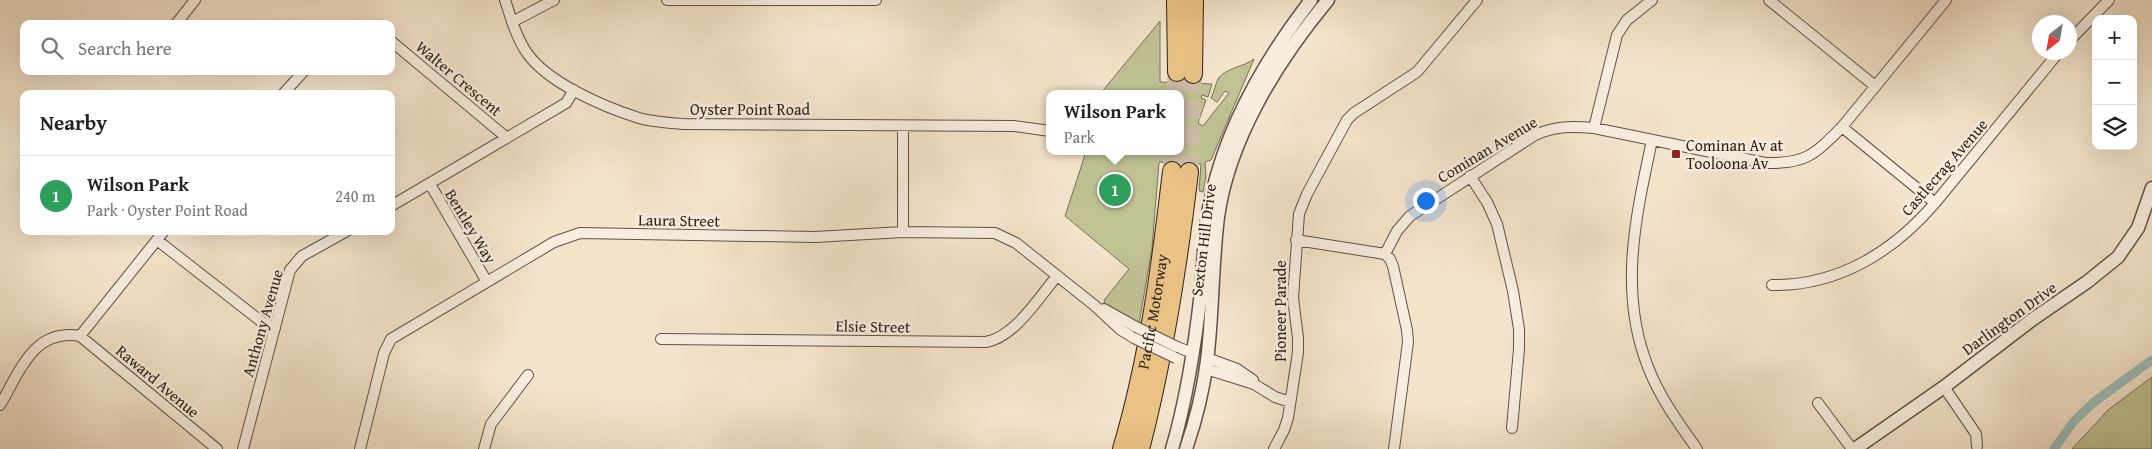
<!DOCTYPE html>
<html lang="en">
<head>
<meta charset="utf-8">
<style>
	:root { --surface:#fff; --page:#f6f6f6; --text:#222; --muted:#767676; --line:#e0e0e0; --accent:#8f2418 }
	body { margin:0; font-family:"Gentium Book Plus",serif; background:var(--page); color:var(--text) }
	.controls { position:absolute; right:15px; top:15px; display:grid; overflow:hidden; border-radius:10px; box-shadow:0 5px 20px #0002 }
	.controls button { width:45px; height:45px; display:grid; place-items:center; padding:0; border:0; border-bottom:1px solid var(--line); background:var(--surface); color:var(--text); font:25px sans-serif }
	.compass { position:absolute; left:2032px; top:15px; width:45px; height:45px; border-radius:50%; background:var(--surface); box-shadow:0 5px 20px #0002; rotate:211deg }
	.you { position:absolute; left:1425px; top:200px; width:18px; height:18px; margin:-12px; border:4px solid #fff; border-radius:50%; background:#1a73e8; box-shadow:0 0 0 8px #1a73e833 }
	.badge { display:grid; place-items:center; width:32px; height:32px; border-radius:50%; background:var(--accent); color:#fff; font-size:16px; font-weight:700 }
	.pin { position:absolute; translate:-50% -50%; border:2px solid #fff; box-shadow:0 1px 5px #0006 }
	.popup { position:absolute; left:1046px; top:90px; width:138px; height:65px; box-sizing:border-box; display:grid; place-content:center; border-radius:10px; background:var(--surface); filter:drop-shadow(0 1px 4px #0005); font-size:16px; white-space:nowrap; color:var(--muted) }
	.popup b { font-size:19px; color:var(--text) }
	.popup::after { content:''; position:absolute; left:50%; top:100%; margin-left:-10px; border:10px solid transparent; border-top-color:var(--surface) }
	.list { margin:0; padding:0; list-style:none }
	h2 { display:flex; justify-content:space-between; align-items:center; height:65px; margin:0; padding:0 20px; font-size:21px }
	h2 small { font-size:16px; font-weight:400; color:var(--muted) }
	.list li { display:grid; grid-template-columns:32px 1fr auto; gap:15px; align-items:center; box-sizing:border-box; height:80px; padding:0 20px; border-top:1px solid var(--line) }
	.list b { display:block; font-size:19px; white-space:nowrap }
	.list p { margin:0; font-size:16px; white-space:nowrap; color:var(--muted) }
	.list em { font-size:16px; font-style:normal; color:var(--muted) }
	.icon { flex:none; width:28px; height:28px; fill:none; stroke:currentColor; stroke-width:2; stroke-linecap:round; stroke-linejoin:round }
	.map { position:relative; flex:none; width:2152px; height:449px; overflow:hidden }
	.search { position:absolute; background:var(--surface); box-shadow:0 5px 20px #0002; left:20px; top:20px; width:375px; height:55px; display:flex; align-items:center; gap:12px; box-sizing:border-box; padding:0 18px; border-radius:10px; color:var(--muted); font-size:19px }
	.panel { position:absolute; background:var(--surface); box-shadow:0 5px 20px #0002; left:20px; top:90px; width:375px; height:145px; border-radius:10px }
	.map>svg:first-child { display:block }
	.green { fill:#c0c294; stroke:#767257 }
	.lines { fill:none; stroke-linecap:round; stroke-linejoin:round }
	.canal { stroke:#9cbebc; stroke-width:9 }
	.motorway-tunnel { stroke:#ccbda8; stroke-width:18; stroke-dasharray:18 9; stroke-linecap:butt }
	.minor-casing { stroke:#5e5346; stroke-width:12 }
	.tertiary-casing { stroke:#5e5346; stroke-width:15 }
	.motorway-casing { stroke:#2c231a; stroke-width:20 }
	.minor { stroke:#f8edde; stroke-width:10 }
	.tertiary { stroke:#f8edde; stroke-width:12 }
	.motorway { stroke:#eac286; stroke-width:18 }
	.minor-bridge-casing { stroke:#5e5346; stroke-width:12; stroke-linecap:butt }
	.minor-bridge { stroke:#f8edde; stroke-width:10 }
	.poi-dot { fill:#8f2418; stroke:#f8edde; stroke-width:2 }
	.labels { text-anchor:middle; stroke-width:5; stroke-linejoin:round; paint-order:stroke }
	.street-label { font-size:16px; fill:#2c231a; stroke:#f8edde }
	.poi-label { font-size:16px; fill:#2c231a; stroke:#f8edde; text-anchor:start }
</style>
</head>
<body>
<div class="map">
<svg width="2152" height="449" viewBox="0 0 2152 449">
	<rect width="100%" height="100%" fill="#f4e4cc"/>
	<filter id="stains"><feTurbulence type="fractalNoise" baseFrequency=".004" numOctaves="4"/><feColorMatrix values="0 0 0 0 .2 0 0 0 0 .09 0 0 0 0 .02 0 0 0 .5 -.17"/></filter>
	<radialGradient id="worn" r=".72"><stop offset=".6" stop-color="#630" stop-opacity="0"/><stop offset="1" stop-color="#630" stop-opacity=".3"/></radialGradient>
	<path class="green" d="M1160,21V82L1212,84L1208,97L1202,95L1201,98L1206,100L1198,123L1203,126L1229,93L1225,91L1217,102L1211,98C1214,92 1215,85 1218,79C1225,68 1244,67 1254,59L1211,160L1205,162L1206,176L1203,192L1199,191L1201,164L1159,162L1152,248L1139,324L1104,303L1105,299L1129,269L1065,216L1085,155L1084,151H1180V94H1100Z
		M2152,377V449H2072L2108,410Z"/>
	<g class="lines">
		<path class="canal" d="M2054,449L2074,421L2094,402L2152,360"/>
		<path class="motorway-tunnel" d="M1175,94L1177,72
			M1172,171L1173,151
			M1189,172L1193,74"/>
		<defs>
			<path id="minor" d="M505,0C511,18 516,37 527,53C548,83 604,107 639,118C653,122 669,123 684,124L1014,126L1050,131
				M667,0H876
				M1769,0L1875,86
				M512,22L554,0
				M176,24L195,0
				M2070,40L2109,0
				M391,41L507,138
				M283,94L304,71
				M1842,127L1935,203
				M1594,128L1617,35L1627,20L1652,0
				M1652,140C1636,216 1618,291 1648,367C1659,396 1679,424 1697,449
				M1113,151L1114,152
				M1470,176L1487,202L1497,224L1513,291L1519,329V349L1512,428
				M430,184L487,282
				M391,206L566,103L574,90
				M903,232V126
				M157,240L262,322L275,328
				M1296,240L1385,254
				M1385,254L1397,231L1410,216L1535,135C1555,126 1572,126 1594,128L1765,163C1806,164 1814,155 1842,127L1946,0
				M1385,254L1390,259L1393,266L1407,330L1408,342L1394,449
				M1772,285C1838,286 1893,252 1935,203L2059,52
				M1104,309L1136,327
				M80,336L217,449
				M80,336L164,231
				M661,339L986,342C1015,337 1039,297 1057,276
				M1177,347L1193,353
				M1207,358L1237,369L1253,380
				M1206,369L1254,384L1275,397L1290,402
				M1944,387L1976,434L1977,446
				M1818,403L1852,449
				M0,405C20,372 33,328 80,336
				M243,449L290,270L302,256L347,231
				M360,449L384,353L391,339L554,242L580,233L815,237L903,232L995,233L1016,243L1094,305L1121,330L1134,338
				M484,449L491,424L528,375
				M1274,449L1284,430L1288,418L1298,352V338L1293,298L1299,214L1307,194L1347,120L1354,113L1417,72L1477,0"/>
			<path id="tertiary" d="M1172,449C1187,398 1195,345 1201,292C1204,260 1204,226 1212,194C1228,124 1267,57 1311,0
				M1186,449C1196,420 1203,391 1207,361C1213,313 1212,265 1218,217C1229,138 1278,60 1328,0
				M1855,449L1944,387L2033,319L2087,282L2118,257L2138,228L2152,188"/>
			<g id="motorway">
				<path d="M1176,0L1177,72"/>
				<path d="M1193,74L1194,0"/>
				<path id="s1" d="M1122,449C1149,358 1161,265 1172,171"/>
				<path d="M1140,449C1164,358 1178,265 1189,172"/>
			</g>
		</defs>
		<use href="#minor" class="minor-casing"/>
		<use href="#tertiary" class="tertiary-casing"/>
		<use href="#motorway" class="motorway-casing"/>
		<use href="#minor" class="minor"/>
		<use href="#tertiary" class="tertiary"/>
		<use href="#motorway" class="motorway"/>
		<defs>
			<path id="minor-bridge" d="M1136,327L1177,347
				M1134,338L1176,358"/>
		</defs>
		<use href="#minor-bridge" class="minor-bridge-casing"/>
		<use href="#minor-bridge" class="minor-bridge"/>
	</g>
	<rect class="poi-dot" x="1671" y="149" width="10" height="10" rx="2.5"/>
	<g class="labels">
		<g class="street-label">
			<text transform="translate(459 78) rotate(40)" y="6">Walter Crescent</text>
			<text x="750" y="115">Oyster Point Road</text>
			<text transform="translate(1487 149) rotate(-31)" y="6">Cominan Avenue</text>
			<text transform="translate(1944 167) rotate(-49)" y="6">Castlecrag Avenue</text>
			<text transform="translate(679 220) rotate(1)" y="6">Laura Street</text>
			<text transform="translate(471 226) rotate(59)" y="6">Bentley Way</text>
			<text transform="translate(1203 240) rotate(-83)" y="6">Sexton Hill Drive</text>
			<text dy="6" stroke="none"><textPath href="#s1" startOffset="141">Pacific Motorway</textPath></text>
			<text transform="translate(1280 311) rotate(-90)" y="6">Pioneer Parade</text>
			<text transform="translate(2009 318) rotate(-36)" y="6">Darlington Drive</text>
			<text transform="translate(262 323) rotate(-74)" y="6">Anthony Avenue</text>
			<text transform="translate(873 326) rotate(1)" y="6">Elsie Street</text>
			<text transform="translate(158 381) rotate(40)" y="6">Raward Avenue</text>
		</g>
		<g class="poi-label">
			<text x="1686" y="151">Cominan Av at<tspan x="1686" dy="18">Tooloona Av</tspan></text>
		</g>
	</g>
	<rect width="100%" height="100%" filter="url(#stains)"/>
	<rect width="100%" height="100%" fill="url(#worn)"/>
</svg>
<div class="controls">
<button>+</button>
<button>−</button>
<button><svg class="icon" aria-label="layers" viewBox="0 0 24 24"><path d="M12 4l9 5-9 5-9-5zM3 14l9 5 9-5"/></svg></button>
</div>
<svg class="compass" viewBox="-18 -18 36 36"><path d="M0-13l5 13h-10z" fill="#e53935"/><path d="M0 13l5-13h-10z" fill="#767676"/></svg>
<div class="you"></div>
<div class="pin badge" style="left:1115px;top:190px;background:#2e9e5b">1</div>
<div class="popup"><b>Wilson Park</b>Park</div>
<div class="search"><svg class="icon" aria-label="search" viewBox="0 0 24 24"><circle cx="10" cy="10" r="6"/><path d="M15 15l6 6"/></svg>Search here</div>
<section class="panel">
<h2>Nearby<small></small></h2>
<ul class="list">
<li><span class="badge" style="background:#2e9e5b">1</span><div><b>Wilson Park</b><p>Park · Oyster Point Road</p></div><em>240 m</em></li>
</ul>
</section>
</div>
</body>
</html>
